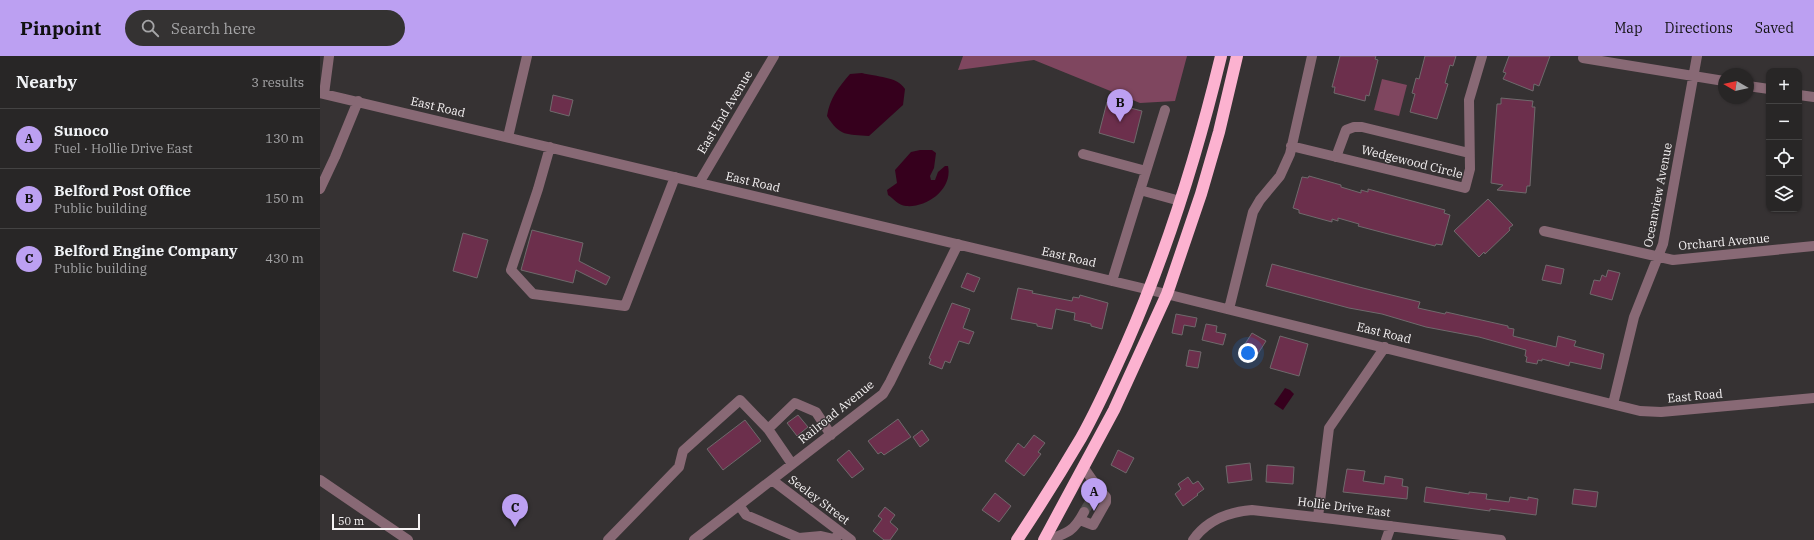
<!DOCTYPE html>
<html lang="en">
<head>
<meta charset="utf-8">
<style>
	:root { --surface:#282626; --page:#343232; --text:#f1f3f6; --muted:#a5a5a7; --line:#444343; --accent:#bca0f2 }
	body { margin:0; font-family:"IBM Plex Serif",serif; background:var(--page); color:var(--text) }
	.controls { position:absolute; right:12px; top:12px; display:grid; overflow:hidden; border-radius:8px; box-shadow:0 1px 3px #0004 }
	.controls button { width:36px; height:36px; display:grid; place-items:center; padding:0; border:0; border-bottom:1px solid var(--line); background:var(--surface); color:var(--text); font:20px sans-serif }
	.compass { position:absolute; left:1398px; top:12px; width:36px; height:36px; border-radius:50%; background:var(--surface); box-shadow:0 1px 3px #0004; rotate:279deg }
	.scale { position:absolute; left:12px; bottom:10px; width:88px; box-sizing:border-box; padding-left:4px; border:2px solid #f6f3f4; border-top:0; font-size:11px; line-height:14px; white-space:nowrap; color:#f6f3f4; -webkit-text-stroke:3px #363233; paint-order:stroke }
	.you { position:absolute; left:928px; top:297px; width:14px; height:14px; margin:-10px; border:3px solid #fff; border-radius:50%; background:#1a73e8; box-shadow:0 0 0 6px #1a73e833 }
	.badge { display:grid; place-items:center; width:26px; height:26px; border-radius:50%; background:var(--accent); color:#111; font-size:13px; font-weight:700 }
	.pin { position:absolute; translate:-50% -33px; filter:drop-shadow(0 1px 2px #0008) }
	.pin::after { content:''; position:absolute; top:21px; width:14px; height:12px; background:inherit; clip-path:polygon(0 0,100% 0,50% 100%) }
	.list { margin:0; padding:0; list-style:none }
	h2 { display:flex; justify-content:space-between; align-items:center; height:52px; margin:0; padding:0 16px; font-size:17px }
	h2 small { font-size:13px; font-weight:400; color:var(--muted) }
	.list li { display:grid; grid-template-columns:26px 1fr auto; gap:12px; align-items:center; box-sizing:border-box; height:60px; padding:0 16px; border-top:1px solid var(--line) }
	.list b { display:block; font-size:15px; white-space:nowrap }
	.list p { margin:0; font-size:13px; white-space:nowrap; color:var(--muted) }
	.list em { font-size:13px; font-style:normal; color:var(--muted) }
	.icon { flex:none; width:22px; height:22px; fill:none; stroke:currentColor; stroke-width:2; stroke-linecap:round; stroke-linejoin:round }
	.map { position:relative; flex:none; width:1494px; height:484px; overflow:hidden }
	header { display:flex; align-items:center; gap:24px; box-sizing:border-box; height:56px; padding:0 20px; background:var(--accent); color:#111 }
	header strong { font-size:19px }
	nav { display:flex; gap:22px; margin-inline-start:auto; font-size:14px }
	.search { width:280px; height:36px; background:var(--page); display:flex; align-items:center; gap:10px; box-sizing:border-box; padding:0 14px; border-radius:22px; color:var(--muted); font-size:15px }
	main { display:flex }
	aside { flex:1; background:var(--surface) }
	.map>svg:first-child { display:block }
	.green { fill:#7f465f }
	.water { fill:#36001d }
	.building { fill:#6c2f4c; stroke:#6f6a6c }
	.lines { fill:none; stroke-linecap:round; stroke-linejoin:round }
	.minor-tunnel { stroke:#534f50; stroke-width:10; stroke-dasharray:10 5; stroke-linecap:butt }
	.minor { stroke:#886975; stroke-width:10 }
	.highway { stroke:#fcb2d0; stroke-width:12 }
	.labels { text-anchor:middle; stroke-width:3; stroke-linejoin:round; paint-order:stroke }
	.street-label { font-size:12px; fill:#f6f3f4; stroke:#363233 }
</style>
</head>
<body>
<header>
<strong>Pinpoint</strong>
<div class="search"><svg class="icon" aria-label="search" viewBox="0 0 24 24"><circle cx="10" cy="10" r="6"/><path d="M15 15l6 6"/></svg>Search here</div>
<nav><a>Map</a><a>Directions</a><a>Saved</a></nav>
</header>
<main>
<aside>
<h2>Nearby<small>3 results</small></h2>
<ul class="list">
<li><span class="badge">A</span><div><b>Sunoco</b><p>Fuel · Hollie Drive East</p></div><em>130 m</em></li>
<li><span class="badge">B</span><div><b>Belford Post Office</b><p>Public building</p></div><em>150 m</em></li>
<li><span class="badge">C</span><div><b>Belford Engine Company</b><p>Public building</p></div><em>430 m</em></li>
</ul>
</aside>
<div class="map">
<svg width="1494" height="484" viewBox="0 0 1494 484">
	<rect width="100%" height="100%" fill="#363233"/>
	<path class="green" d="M643,0H867L855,45L820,47L714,4L638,14Z
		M1062,23L1087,29L1079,60L1054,54Z"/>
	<path class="water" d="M542,17C556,21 577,20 585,33L583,49L549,80C527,78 520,81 507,60C510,42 518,32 530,18Z
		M600,94H612L616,97L614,112L610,120L611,124H615L618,116L625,110H628C633,133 607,152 586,150C578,149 574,143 568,139L567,134L577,127L575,114L591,96Z
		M965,332L970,334L974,338L963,354L954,348Z"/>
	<path class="building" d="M1020,0H1056L1055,3L1058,4L1049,40L1046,39L1045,45L1014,37L1015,31H1012Z
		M1105,0H1136L1133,10L1130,9L1125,27L1128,28L1117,63L1090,56L1095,38L1092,37L1096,22L1099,23Z
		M1189,0H1230L1219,30L1214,28L1213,35L1183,23L1186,17L1183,16Z
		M233,39L253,44L249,60L230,55Z
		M1181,42L1213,45L1212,51H1215L1210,130H1207L1206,137L1177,134L1183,129L1171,127L1177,48H1181Z
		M787,46L822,55L814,87L779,77Z
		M989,120L1021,129V131L1041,137V134L1048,136V133L1125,154L1124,157L1130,159L1122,189L1116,188L1115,190L1072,179L1038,170L1039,168L1018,162V165L1012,163V166L979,157V154L973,152L982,121L988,122Z
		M1168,143L1193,169L1189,172L1190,174L1165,198L1164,196L1159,201L1134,175Z
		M212,174L263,187L259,205L290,221L286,229L256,214L253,227L201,214Z
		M143,177L168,184L157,222L133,215Z
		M952,208L1043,232L1100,246L1098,252L1125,258L1126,256L1188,270V272L1194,273L1193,280L1236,291L1238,280L1256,285L1254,290L1284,298L1281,313L1250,306L1249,310L1222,303V305L1218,304L1217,308L1206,306L1207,301L1205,300L1206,294L1159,281L1106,271L1062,258L1029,252L946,230Z
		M1226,209L1244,213L1241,228L1222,224Z
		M1288,214L1300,217L1292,244L1270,238L1274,224L1280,225L1282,219L1286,221Z
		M647,217L660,222L654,236L641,231Z
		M698,232L713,235L712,237L752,245L753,241L759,242L760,239L788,247L782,273L771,270V268L754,264L755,257L736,253L732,273L717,270V268L691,263Z
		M632,247L650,253L643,272L654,276L649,288L639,285L630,307L625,305L622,313L609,308L611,303L609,302Z
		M856,258L877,262L875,271L864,269L862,279L852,277Z
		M886,268L897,270L896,276L906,278L903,289L882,284Z
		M932,277L946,285L934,304L929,300L927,304L918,299Z
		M960,280L988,288L979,320L950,312Z
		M869,294L881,296L878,312L866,310Z
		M478,359L488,371L477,380L467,367Z
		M578,363L591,381L564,399L561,396L558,398L548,385Z
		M425,364L441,385L403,414L387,393Z
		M602,374L609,384L600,391L593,381Z
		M714,379L725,387L718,396L721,398L704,420L685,405L698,387L704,392Z
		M529,394L544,413L532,422L517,404Z
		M798,394L814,402L806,417L791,409Z
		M930,407L932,424L908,427L906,410Z
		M947,409L974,411L973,428L946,426Z
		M1027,413L1045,415L1043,425L1064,428L1065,420L1083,423L1082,430L1088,431L1087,443L1023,436Z
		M868,421L873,428L878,425L884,433L877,438L878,439L863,450L855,438L861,433L858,428Z
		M1106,431L1149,438V436L1167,438L1166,443L1189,446L1190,441L1208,444V441L1218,443L1216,459L1170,453V455L1104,446Z
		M1254,433L1278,436L1276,451L1252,448Z
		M675,437L691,450L679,466L662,454Z
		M565,451L575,459L570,466L578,473L570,484H564L553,475L562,463L558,460Z"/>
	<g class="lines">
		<path class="minor-tunnel" d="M764,456L773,441"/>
		<path class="minor" d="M1263,2L1404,25
			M1428,30L1449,33
			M0,37L830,234L1320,355L1341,356L1494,342
			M4,38L9,0
			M1479,39L1494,41
			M188,81L207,0
			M971,90L1145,132L1150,113L1149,44L1162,0
			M230,91L218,133L191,214L213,238L305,250L355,121
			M763,98L826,115
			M1016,101L1026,74L1034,71H1042L1149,97
			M379,127L454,0
			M0,133L15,101L38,45
			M820,134L860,145
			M1224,175L1353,204L1494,190
			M792,225L845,54
			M909,253L933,156L940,144L960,120L970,98L992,0
			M1293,348L1314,261L1343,188L1377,0
			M472,408L448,373L475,347L496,356L511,379
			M764,412L778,432L773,441
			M0,424L88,484
			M452,424L531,484
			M419,449L426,459L479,482L501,480L514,483L521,477
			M998,461L1009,372L1065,291
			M760,464L773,469L786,446V441L778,432
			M288,484L359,411L363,395L420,344L448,373
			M374,484L563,338L570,326L638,188
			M728,484C748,477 754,475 764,456
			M873,484C887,464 908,456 932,454L1013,463L1181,484
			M1066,484L1071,470"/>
		<path class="highway" d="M697,484C719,451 741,416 761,382C778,352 792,320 806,289C847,196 877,99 901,0
			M724,484L794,354L847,238L881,138L899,76L917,0"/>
	</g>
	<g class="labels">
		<g class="street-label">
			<text transform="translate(118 51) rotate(13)" y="4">East Road</text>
			<text transform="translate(405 56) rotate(-59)" y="4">East End Avenue</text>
			<text transform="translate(1092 106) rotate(14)" y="4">Wedgewood Circle</text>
			<text transform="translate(433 126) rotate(13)" y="4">East Road</text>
			<text transform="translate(1338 139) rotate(-79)" y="4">Oceanview Avenue</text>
			<text transform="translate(1404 186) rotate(-5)" y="4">Orchard Avenue</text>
			<text transform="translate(749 201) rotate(13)" y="4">East Road</text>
			<text transform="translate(1064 277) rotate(14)" y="4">East Road</text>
			<text transform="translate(1375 340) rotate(-5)" y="4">East Road</text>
			<text transform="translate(516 356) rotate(-39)" y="4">Railroad Avenue</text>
			<text transform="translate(499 444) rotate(37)" y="4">Seeley Street</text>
			<text transform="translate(1024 451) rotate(7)" y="4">Hollie Drive East</text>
		</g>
	</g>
</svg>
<div class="controls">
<button>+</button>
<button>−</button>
<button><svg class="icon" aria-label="locate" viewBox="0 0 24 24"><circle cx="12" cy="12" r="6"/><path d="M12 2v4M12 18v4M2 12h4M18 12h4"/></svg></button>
<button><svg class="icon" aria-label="layers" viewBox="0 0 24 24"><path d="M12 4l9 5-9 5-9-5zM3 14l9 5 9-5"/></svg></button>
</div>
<svg class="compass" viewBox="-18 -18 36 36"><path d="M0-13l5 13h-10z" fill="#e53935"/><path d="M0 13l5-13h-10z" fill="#a5a5a7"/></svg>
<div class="scale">50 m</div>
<div class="you"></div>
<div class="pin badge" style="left:774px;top:455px">A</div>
<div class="pin badge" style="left:800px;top:66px">B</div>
<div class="pin badge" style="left:195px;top:471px">C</div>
</div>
</main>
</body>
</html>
